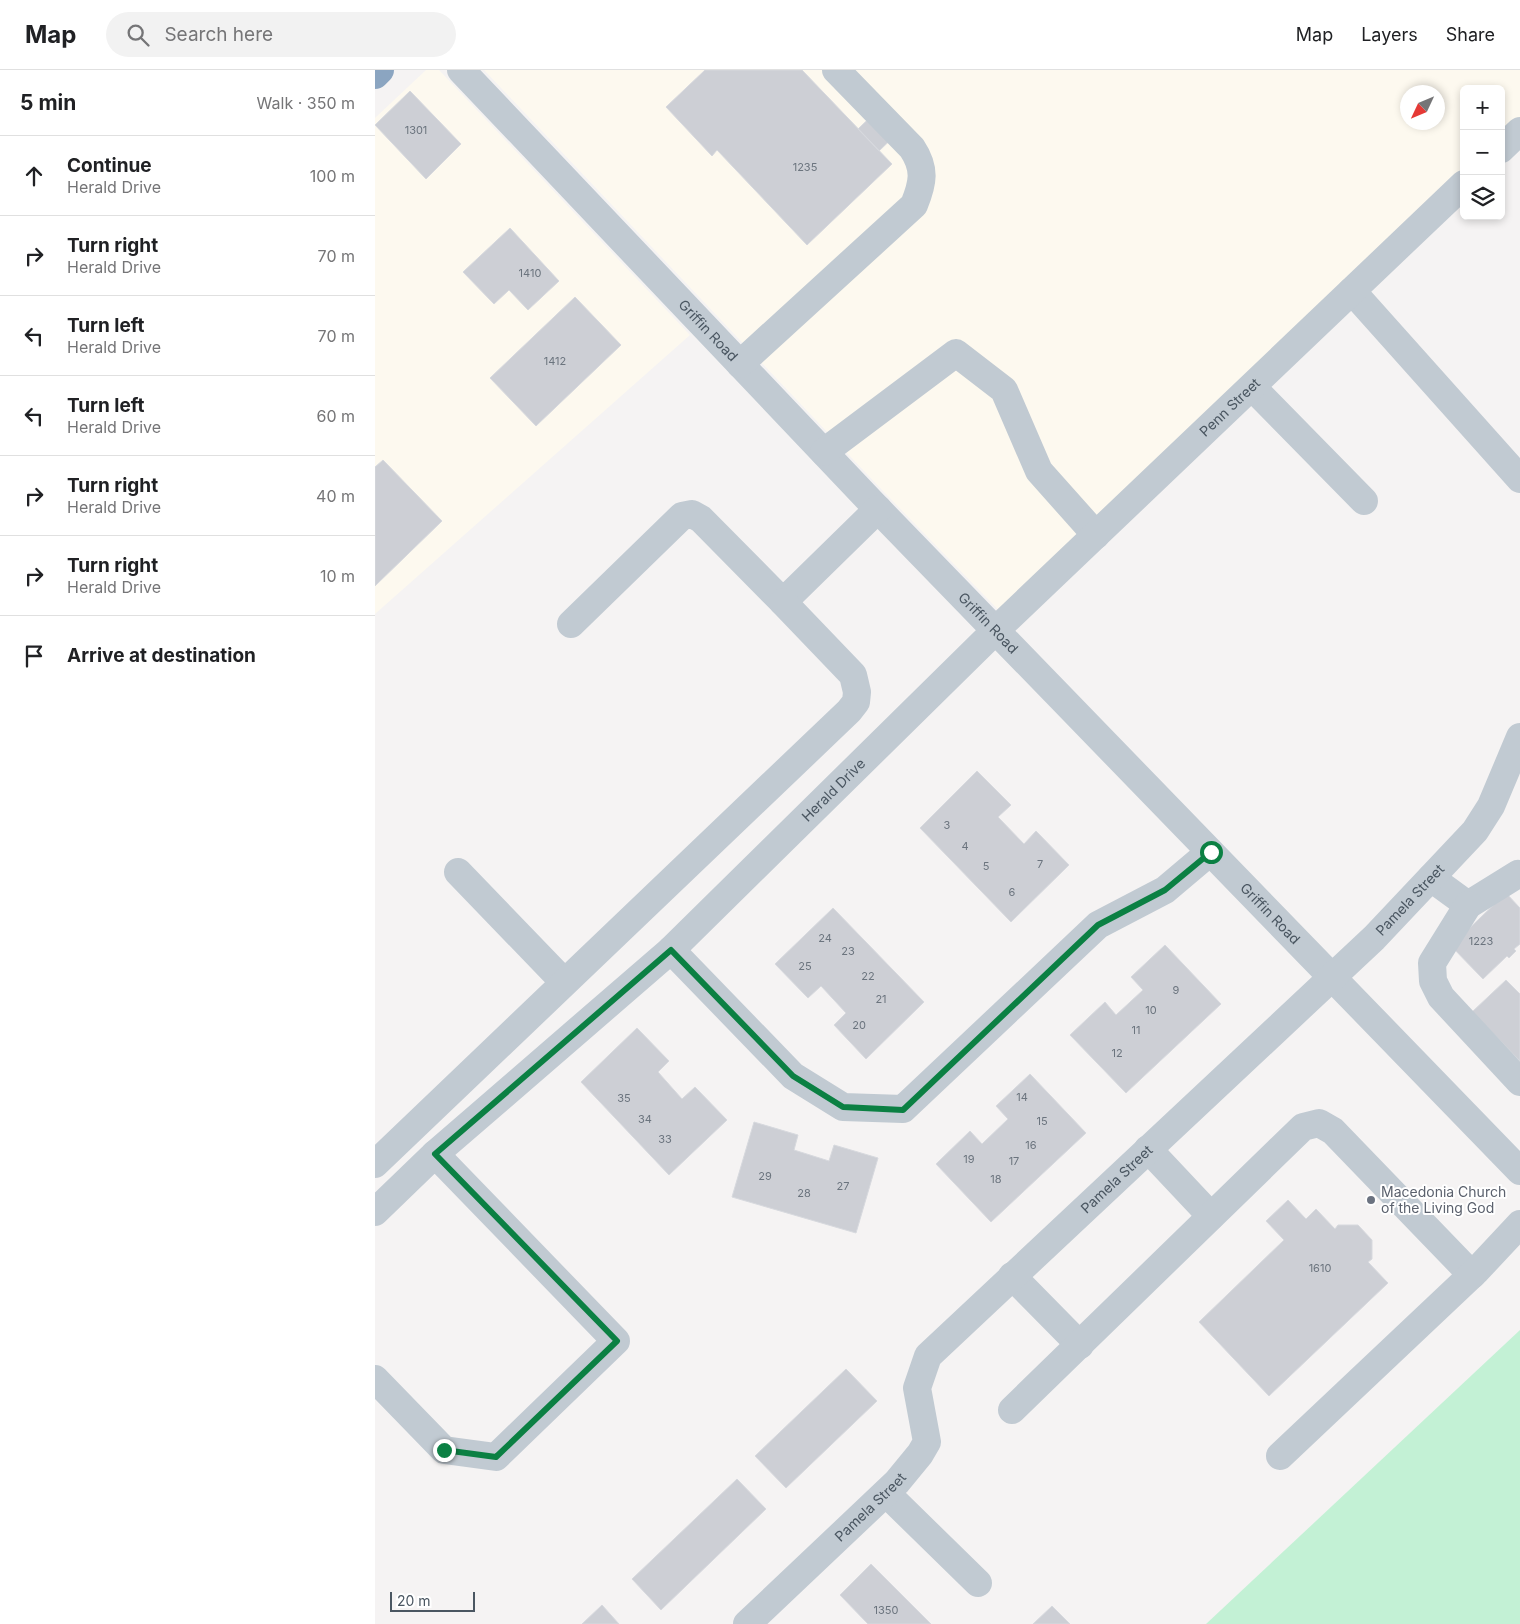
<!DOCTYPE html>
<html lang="en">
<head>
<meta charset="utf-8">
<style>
	:root { --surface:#fff; --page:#f2f2f2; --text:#202124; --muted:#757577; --line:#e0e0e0 }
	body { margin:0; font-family:Inter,sans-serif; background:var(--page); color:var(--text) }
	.controls { position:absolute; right:15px; top:15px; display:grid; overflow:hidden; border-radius:8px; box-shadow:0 2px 8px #0003 }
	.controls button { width:45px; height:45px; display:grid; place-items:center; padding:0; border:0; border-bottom:1px solid var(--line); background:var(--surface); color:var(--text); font:25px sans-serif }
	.compass { position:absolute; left:1025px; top:15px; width:45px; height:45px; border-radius:50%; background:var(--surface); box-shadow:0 2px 8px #0003; rotate:226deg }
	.scale { position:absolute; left:15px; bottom:12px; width:85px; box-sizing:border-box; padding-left:5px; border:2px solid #4a5661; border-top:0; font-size:14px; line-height:18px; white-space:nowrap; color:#4a5661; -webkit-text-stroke:4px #fff; paint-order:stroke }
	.stop { position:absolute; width:15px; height:15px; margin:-11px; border:4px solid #0b8043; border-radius:50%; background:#fff }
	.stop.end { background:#0b8043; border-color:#fff; box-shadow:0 1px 5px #0008 }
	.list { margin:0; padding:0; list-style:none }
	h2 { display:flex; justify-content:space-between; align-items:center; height:65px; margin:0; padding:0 20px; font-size:21px }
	h2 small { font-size:16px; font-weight:400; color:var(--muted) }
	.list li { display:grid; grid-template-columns:32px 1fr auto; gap:15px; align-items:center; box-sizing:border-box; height:80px; padding:0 20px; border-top:1px solid var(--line) }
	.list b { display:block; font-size:19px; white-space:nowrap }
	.list p { margin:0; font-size:16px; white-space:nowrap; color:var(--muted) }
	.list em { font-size:16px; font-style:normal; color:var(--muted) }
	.icon { flex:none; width:28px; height:28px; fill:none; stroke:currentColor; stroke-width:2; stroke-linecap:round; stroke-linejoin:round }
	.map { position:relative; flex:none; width:1145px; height:1554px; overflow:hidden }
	header { display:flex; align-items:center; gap:30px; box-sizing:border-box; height:70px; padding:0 25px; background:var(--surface); border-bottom:1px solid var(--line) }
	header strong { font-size:24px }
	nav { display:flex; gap:28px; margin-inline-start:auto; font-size:18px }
	.search { width:350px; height:45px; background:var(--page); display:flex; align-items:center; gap:12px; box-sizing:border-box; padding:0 18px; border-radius:28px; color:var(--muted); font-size:19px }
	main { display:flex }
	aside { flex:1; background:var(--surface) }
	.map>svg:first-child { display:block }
	.commercial { fill:#fdf9ef; fill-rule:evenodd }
	.green { fill:#c3f1d5 }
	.building { fill:#cdcfd5; stroke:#d7d9de }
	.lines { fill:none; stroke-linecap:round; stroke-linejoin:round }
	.minor { stroke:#c1cad2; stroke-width:28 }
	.highway { stroke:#8ba5c1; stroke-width:28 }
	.route { stroke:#0b8043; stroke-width:6 }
	.worship-dot { fill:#6b7280; stroke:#fff; stroke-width:2 }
	.labels { text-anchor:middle; stroke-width:4; stroke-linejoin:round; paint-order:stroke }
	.number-label { font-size:11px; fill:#6b747e }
	.street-label { font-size:14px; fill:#4a5661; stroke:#fff }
	.worship-label { font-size:14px; fill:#5b616d; stroke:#fff; text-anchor:start }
</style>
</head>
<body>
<header>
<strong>Map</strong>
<div class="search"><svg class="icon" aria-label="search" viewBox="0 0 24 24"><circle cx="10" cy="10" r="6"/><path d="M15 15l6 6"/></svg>Search here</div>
<nav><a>Map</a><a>Layers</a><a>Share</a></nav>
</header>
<main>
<aside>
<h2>5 min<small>Walk · 350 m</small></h2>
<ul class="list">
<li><svg class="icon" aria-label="ahead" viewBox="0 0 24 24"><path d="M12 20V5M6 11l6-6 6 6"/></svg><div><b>Continue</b><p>Herald Drive</p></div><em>100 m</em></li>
<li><svg class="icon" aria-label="right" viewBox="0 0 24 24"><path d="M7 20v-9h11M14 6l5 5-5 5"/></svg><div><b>Turn right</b><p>Herald Drive</p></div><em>70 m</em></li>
<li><svg class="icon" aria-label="left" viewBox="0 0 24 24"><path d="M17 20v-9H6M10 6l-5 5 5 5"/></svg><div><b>Turn left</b><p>Herald Drive</p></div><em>70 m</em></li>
<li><svg class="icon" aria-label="left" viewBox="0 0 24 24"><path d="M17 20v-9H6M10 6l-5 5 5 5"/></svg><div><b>Turn left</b><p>Herald Drive</p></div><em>60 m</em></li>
<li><svg class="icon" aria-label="right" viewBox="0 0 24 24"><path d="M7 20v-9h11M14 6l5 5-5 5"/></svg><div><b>Turn right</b><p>Herald Drive</p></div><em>40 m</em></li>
<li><svg class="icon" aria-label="right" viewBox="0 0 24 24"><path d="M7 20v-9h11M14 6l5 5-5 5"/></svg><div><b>Turn right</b><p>Herald Drive</p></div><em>10 m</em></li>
<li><svg class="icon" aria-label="arrive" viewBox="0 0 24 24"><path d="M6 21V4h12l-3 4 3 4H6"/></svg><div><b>Arrive at destination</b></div></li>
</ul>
</aside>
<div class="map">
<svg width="1145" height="1554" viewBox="0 0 1145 1554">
	<rect width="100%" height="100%" fill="#f5f3f3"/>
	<path class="commercial" d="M51,0H64L315,265L0,544V48Z
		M109,0H1145V62L1126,80V19H1089V117L640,557L508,421ZM1032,22H1062V52H1032Z"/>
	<path class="green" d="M1145,1260V1554H831Z"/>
	<path class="building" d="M330,0H427L517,94L432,175L342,80L337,86L291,37Z
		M35,21L86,74L51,109L0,55Z
		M509,34L530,56L504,81L483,59Z
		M135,158L184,211L153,240L134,220L119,234L88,202Z
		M200,227L246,275L161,356L115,308Z
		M8,390L67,451L0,516V397Z
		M602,701L636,735L623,747L649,774L661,761L694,795L636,852L545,758Z
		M1131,823L1145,838V874L1139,879L1141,881L1134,888L1132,886L1108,909L1076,876Z
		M458,838L549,932L491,989L459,955L471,943L446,916L433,928L400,894Z
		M790,875L846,934L751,1023L695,965L730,932L741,945L768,920L756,907Z
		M1131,910L1145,924V991L1097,942Z
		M262,958L294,991L283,1002L307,1029L320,1017L352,1050L294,1105L206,1012Z
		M655,1004L711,1063L616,1152L561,1094L595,1061L607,1074L633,1049L621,1036Z
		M379,1052L423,1065L419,1080L454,1091L459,1075L503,1088L481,1163L357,1127Z
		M913,1130L931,1149L941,1139L960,1159L963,1155H983L997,1170V1189L993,1192L1013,1213L894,1326L824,1252L909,1170L891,1151Z
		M471,1299L502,1331L411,1418L380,1386Z
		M362,1409L391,1439L286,1540L257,1509Z
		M496,1494L556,1554H493L465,1525Z
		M227,1535L244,1554H207Z
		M677,1536L695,1554H658Z"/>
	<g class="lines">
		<g class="minor">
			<path id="s1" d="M86,0L496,432L1145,1101"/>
			<path d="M1126,79L1145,61"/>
			<path d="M977,221L1145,409"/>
			<path d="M365,294L539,135C548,113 551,99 537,78L461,0"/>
			<path d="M877,317L989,431"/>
			<path d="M449,382L581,283L629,320L664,401L721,465"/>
			<path d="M196,554L307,446L317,444L326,449L408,532L503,439"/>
			<path d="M83,802L189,912"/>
			<path d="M1056,808L1093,835L1143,804L1145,805"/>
			<path d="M1093,835L1057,893L1058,911L1066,927L1145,1012"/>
			<path d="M296,880L418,1006L468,1037L528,1039L723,855L790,820L835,782"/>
			<path d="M773,1079L836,1146"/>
			<path id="s2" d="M60,1084L296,880L621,560L1089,114"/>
			<path d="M0,1094L474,641L481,632L482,622L478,605L408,532"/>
			<path d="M0,1142L60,1084L241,1271L121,1387L69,1380L0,1309"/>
			<path d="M637,1206L705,1275"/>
			<path d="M637,1340L928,1057L944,1053L958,1061L1097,1205"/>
			<path d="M905,1386L1102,1200L1145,1154"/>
			<path d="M511,1423L603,1513"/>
			<path id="s3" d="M372,1554L522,1412L545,1384L552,1372L542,1318L553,1286L999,868L1100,761L1116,736L1145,667"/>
		</g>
		<path class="highway" d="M0,5L5,0"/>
	</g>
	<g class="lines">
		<path class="route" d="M69,1380L121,1387L242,1271L60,1084L296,880L418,1006L468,1037L528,1040L723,855L790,820L836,782"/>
	</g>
	<circle class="worship-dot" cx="996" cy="1130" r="5"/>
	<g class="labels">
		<g class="number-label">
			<text x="41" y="64">1301</text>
			<text x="430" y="101">1235</text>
			<text x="155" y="207">1410</text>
			<text x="180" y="295">1412</text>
			<text x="572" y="759">3</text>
			<text x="590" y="780">4</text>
			<text x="665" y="798">7</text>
			<text x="611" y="800">5</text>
			<text x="637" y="826">6</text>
			<text x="450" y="872">24</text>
			<text x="1106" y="875">1223</text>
			<text x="473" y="885">23</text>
			<text x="430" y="900">25</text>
			<text x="493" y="910">22</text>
			<text x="801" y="924">9</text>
			<text x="506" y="933">21</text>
			<text x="776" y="944">10</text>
			<text x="484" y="959">20</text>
			<text x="761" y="964">11</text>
			<text x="742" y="987">12</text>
			<text x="647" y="1031">14</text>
			<text x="249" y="1032">35</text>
			<text x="270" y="1053">34</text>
			<text x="667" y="1055">15</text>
			<text x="290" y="1073">33</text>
			<text x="656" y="1079">16</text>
			<text x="594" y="1093">19</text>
			<text x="639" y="1095">17</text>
			<text x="390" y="1110">29</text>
			<text x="621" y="1113">18</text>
			<text x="468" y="1120">27</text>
			<text x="429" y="1127">28</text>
			<text x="945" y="1202">1610</text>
			<text x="511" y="1544">1350</text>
		</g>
		<g class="street-label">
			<text dy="5" stroke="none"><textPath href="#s1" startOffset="359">Griffin Road</textPath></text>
			<text dy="5" stroke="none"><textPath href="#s2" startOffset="1091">Penn Street</textPath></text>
			<text dy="5" stroke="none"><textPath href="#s1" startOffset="764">Griffin Road</textPath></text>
			<text dy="5" stroke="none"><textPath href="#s2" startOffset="540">Herald Drive</textPath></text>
			<text dy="5" stroke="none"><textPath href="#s3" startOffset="1009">Pamela Street</textPath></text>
			<text dy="5" stroke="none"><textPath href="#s1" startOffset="1169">Griffin Road</textPath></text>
			<text dy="5" stroke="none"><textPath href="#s3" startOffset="604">Pamela Street</textPath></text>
			<text dy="5" stroke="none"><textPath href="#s3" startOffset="170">Pamela Street</textPath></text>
		</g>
		<g class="worship-label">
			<text x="1006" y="1127">Macedonia Church<tspan x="1006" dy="16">of the Living God</tspan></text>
		</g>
	</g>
</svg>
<div class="controls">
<button>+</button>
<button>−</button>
<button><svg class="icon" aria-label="layers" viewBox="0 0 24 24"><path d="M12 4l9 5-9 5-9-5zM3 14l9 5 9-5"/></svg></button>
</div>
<svg class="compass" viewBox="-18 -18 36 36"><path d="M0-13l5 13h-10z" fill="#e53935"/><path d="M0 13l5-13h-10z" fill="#757577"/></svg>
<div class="scale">20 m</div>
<div class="stop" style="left:836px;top:782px"></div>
<div class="stop end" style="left:69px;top:1380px"></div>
</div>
</main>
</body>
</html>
